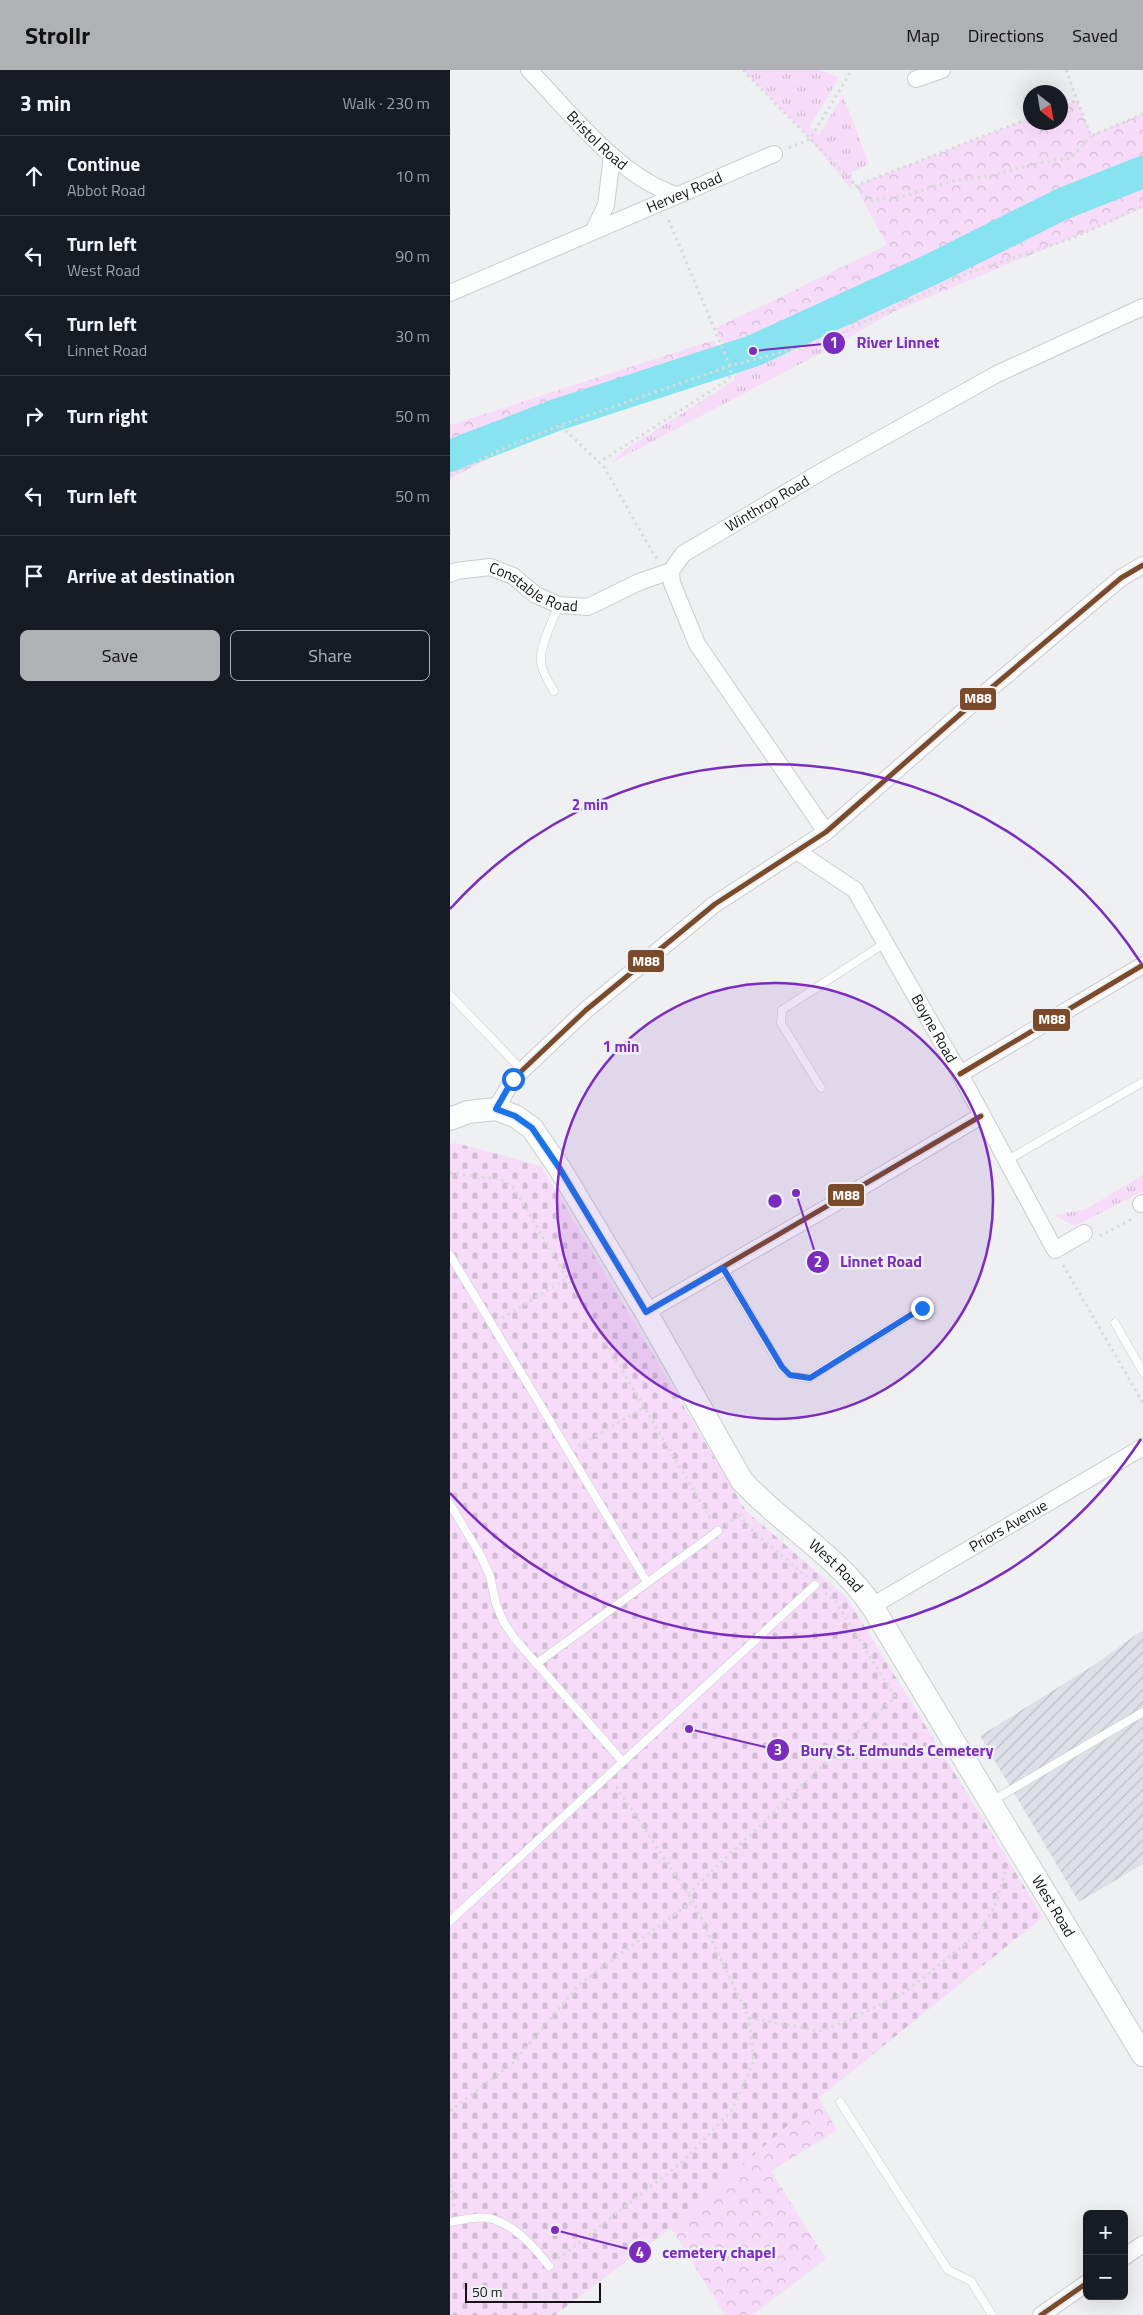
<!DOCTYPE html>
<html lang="en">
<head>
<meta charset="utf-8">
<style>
	:root { --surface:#171b24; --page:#20242c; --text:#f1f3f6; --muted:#9ea1a6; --line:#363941; --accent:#b0b1b4 }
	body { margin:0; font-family:"Titillium Web",sans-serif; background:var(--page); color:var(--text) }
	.controls { position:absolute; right:15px; bottom:15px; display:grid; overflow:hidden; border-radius:8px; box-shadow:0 5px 20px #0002 }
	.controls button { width:45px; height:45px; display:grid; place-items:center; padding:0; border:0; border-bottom:1px solid var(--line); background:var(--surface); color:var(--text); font:25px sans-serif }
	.compass { position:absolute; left:573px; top:15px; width:45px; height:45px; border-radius:50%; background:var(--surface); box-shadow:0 5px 20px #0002; rotate:149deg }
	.scale { position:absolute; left:15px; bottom:12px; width:136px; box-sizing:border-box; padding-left:5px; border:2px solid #141416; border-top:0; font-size:14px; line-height:18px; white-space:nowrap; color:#141416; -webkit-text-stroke:4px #edeff3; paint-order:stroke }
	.stop { position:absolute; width:15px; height:15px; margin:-11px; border:4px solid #1a73e8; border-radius:50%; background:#fff }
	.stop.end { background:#1a73e8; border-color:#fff; box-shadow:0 1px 5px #0008 }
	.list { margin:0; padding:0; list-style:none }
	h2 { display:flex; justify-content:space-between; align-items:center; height:65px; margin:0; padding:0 20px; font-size:21px }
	h2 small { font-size:16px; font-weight:400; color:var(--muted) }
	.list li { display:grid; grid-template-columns:32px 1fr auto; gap:15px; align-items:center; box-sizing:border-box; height:80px; padding:0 20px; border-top:1px solid var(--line) }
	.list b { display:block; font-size:19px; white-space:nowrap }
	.list p { margin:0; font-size:16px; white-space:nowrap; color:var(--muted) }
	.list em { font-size:16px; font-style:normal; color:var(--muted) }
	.actions { display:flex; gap:10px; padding:15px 20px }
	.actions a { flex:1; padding:11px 0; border:1px solid var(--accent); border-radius:8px; text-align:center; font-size:18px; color:var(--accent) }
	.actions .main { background:var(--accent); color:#111 }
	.icon { flex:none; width:28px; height:28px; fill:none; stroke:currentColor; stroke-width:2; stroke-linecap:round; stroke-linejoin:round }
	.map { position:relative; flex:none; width:693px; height:2245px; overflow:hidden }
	header { display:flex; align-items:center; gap:30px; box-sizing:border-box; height:70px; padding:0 25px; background:var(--accent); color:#111 }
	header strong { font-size:24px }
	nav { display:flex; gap:28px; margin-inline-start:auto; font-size:18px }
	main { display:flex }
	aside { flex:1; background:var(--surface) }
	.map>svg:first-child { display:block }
	.industrial { fill:url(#industrial-furrows) }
	.grass { fill:url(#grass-tufts) }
	.forest { fill:url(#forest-crowns) }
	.cemetery { fill:url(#cemetery-stones) }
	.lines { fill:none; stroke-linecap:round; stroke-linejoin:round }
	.river { stroke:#87e3ef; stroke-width:32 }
	.lane-casing { stroke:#cbccce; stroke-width:9 }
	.street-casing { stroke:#cbccce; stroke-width:18 }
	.secondary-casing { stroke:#cbccce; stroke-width:24 }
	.path { stroke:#dadadb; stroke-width:3; stroke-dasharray:2.5 4; stroke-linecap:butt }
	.lane { stroke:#fcfdfd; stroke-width:8 }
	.street { stroke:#fcfdfd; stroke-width:16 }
	.secondary { stroke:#fcfdfd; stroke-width:22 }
	.bus-1-casing { stroke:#edeff3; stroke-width:9 }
	.bus-1 { stroke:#7a4b2a; stroke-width:5 }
	.route { stroke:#1a73e8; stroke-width:6 }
	.ring { fill:none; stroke:#7b2cbf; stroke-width:2.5 }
	.labels { text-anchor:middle; stroke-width:5; stroke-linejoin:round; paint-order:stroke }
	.street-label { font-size:15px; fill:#141416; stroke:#edeff3 }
	.centre { fill:#7b2cbf; stroke:#edeff3; stroke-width:2.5 }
	.ring-label { font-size:15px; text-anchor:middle; font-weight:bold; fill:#7b2cbf; stroke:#edeff3; stroke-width:5; stroke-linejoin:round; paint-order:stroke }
	.leader { fill:none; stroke:#7b2cbf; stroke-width:2 }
	.callout-dot { fill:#7b2cbf; stroke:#edeff3; stroke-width:2 }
	.mark-label { font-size:15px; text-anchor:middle; font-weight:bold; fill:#fff }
	.callout-label { font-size:16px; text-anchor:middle; font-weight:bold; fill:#7b2cbf; stroke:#edeff3; stroke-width:5; stroke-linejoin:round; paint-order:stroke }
	.line-badge { stroke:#edeff3; stroke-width:2 }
	.badge-label { font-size:14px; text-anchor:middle; font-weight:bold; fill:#fff }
</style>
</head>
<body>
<header>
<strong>Strollr</strong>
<nav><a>Map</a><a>Directions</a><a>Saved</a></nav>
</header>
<main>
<aside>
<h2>3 min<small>Walk · 230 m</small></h2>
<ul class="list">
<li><svg class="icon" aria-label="ahead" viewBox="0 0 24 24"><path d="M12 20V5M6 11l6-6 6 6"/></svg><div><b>Continue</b><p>Abbot Road</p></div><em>10 m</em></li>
<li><svg class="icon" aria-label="left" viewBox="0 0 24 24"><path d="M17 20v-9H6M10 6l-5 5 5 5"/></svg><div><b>Turn left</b><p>West Road</p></div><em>90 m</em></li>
<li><svg class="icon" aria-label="left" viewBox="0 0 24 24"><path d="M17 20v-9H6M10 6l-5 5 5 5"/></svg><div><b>Turn left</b><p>Linnet Road</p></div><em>30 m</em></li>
<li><svg class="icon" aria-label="right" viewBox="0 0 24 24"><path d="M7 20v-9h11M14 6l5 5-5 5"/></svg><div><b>Turn right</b></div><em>50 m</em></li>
<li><svg class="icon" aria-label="left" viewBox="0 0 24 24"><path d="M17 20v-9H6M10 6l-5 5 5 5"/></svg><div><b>Turn left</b></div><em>50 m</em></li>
<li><svg class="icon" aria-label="arrive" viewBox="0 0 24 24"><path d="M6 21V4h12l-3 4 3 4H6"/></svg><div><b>Arrive at destination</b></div></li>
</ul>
<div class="actions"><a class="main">Save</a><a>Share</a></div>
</aside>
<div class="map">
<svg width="693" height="2245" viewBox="0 0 693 2245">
	<defs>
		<pattern id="industrial-furrows" width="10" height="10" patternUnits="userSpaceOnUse" patternTransform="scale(1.25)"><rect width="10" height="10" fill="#dde0e7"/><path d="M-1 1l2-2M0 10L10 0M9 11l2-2" fill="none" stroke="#bdbfc5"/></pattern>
		<pattern id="grass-tufts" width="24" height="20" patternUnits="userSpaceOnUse" patternTransform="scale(1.25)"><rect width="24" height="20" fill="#f6dcf8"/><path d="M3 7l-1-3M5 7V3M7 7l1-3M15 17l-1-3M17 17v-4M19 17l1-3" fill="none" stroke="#d2bcd4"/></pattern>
		<pattern id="forest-crowns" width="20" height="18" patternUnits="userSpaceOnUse" patternTransform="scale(1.25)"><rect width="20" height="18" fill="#f6dcf8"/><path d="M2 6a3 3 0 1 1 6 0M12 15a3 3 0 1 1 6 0" fill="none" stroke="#d2bcd4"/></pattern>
		<pattern id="cemetery-stones" width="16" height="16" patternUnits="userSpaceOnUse" patternTransform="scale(1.25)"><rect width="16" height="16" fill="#f6dcf8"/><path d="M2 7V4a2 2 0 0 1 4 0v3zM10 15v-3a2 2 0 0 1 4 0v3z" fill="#d2bcd4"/></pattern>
	</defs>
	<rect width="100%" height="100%" fill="#eef0f2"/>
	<path class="industrial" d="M693,1560V1794L629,1832L530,1666L641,1597Z"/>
	<path class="grass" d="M293,0H370L389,8L360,56L369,65L393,25L419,94L402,102V120L354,62Z
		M445,241L375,281L161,393L173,381L283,311L287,301L374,271Z
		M693,1105V1121L625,1156L604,1145L636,1139Z"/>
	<path class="forest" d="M627,30L641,65L693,44V138L374,271L284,293L274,276L266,258L437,175L405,116L580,48V52H610L611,37Z
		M264,270L274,294L122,345L0,409V355Z
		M369,2028L387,2060L321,2101L376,2189L302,2245H275L221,2158Z"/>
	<path class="cemetery" d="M6,1073L91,1096L296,1441L397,1528L593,1847L369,2028L221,2158L105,2245H0V1074Z"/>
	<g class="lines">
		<path class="river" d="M0,386L106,345L303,281L482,199L612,134L693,102"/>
		<defs>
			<path id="lane" d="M104,621C99,612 92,603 91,592C89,578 103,549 109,535
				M0,925L72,1000
				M371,1018L331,953L332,940L435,873
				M556,1091L693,1012
				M0,1185L197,1512
				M273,1198L331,1297C341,1306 347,1308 359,1308L472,1238
				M665,1253L693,1302
				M0,1434L31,1486L40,1506L46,1534L54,1553L65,1569L173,1692
				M86,1594L268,1461
				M542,1731L693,1642
				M0,1851L365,1515
				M390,2032L498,2200L521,2211L542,2245
				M0,2152C11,2150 28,2146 39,2148C64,2154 84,2176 99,2196"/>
			<g id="street">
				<path id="s1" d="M79,0C121,43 168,106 226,125"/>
				<path d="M466,9L492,0"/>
				<path d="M144,160L156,135L162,86"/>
				<path id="s2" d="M0,223L324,84"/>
				<path id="s3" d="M0,504L6,501L40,497L63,506L86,525L109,535L138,537L189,512L221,501"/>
				<path id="s4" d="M376,762L247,574L222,513L221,501L233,484L376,399L547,304L693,237"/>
				<path id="s5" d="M348,782L405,820L510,1004L605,1180L634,1163"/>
				<path d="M510,1004L693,895"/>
				<path d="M46,1039L63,1009L136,940L265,834L376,762L515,640L671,508L693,495"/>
				<path d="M691,1134L693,1133"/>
				<path d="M196,1242L375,1139L531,1046"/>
				<path id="s6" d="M422,1536L693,1377"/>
				<path d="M674,2187L693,2174"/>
				<path d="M591,2245L637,2213"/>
			</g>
			<g id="secondary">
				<path id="s7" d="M0,1049L18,1042L46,1039L65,1046L82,1058L110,1099L196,1242L292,1411C333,1455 388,1486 422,1536L693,1985"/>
			</g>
		</defs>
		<use href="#lane" class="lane-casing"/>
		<use href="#street" class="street-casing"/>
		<use href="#secondary" class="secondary-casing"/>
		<path class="path" d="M293,0L420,130L455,126L501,111L541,106L588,93L621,88L641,66
			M616,0L627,30
			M610,37L627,30L641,66L693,44
			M339,78L360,69L402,0
			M405,116L580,48
			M111,356L154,397L204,485L208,489
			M148,393L278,310L281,305L280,296L217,146
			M0,405L59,376L111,355L280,296L374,271L518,203L623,168L693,136
			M0,1103L50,1109L63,1117L262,1451
			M650,1166L684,1148
			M613,1195L693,1333
			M52,1248L118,1208
			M128,1376L195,1337
			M290,1444L299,1458L357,1507
			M276,1455L291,1444
			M238,1824L445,1627L386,1532L375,1523
			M299,1948L370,1961L399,1950L454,1923L531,1861L545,1835L557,1797
			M0,2041L63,1993L131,1913L243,1831
			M0,2108L4,2139
			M108,2189L232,2092L282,2040L304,1991L299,1948L243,1831L165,1715"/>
		<use href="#lane" class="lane"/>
		<use href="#street" class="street"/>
		<use href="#secondary" class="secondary"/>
		<defs>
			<path id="bus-1" d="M510,1004L693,895
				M46,1039L63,1009L136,940L265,834L376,762L515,640L671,508L693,495
				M46,1039L65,1046L82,1058L110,1099L196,1242
				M196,1242L531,1046
				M591,2245L637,2213"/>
		</defs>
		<use href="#bus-1" class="bus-1-casing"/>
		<use href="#bus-1" class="bus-1"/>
	</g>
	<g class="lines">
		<path class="route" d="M63,1009L46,1039L65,1046L82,1058L110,1099L196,1242L273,1198L332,1297L340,1305L360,1308L472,1238"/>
	</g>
	<circle cx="325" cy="1131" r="218" fill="#7b2cbf" fill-opacity=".12"/>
	<g class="ring">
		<circle cx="325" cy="1131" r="218"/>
		<path d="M691 1369A437 437 0 0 1 0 1423M0 839A437 437 0 0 1 691 893"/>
	</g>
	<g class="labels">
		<g class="street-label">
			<text dy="5" stroke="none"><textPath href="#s1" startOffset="98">Bristol Road</textPath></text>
			<text dy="5" stroke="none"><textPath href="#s2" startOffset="255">Hervey Road</textPath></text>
			<text dy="5" stroke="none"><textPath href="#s4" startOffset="425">Winthrop Road</textPath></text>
			<text dy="5" stroke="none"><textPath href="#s3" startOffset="90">Constable Road</textPath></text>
			<text dy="5" stroke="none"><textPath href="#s5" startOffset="228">Boyne Road</textPath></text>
			<text dy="5" stroke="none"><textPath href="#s6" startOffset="158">Priors Avenue</textPath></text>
			<text dy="5" stroke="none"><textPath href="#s7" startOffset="626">West Road</textPath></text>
			<text dy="5" stroke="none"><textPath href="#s7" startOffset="1031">West Road</textPath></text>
		</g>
	</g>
	<circle cx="325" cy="1131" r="8" class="centre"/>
	<g class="ring-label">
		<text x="140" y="740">2 min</text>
		<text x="171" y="982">1 min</text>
	</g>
	<path class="leader" d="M303 281L384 273M346 1123L368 1192M239 1659L328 1680M105 2160L190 2182"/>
	<g class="callout-dot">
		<circle cx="303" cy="281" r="5"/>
		<circle cx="346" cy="1123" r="5"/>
		<circle cx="239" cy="1659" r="5"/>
		<circle cx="105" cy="2160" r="5"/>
		<circle cx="384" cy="273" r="12"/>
		<circle cx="368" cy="1192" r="12"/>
		<circle cx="328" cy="1680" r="12"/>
		<circle cx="190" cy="2182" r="12"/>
	</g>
	<g class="mark-label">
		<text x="384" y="278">1</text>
		<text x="368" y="1197">2</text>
		<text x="328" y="1685">3</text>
		<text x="190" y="2188">4</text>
	</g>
	<g class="callout-label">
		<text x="448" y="278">River Linnet</text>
		<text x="431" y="1197">Linnet Road</text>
		<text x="447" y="1686">Bury St. Edmunds Cemetery</text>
		<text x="269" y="2188">cemetery chapel</text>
	</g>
	<g class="line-badge">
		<rect x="509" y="617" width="38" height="24" rx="5" fill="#7a4b2a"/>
		<rect x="177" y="879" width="38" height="24" rx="5" fill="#7a4b2a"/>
		<rect x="582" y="938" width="39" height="24" rx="5" fill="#7a4b2a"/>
		<rect x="377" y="1113" width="38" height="24" rx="5" fill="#7a4b2a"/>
	</g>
	<g class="badge-label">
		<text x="528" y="633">M88</text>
		<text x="196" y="896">M88</text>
		<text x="602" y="954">M88</text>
		<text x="396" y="1130">M88</text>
	</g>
</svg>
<div class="controls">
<button>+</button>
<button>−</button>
</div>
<svg class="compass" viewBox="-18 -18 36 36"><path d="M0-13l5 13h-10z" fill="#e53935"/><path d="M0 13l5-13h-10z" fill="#9ea1a6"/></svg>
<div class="scale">50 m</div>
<div class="stop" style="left:63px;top:1009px"></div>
<div class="stop end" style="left:472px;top:1238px"></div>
</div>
</main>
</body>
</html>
